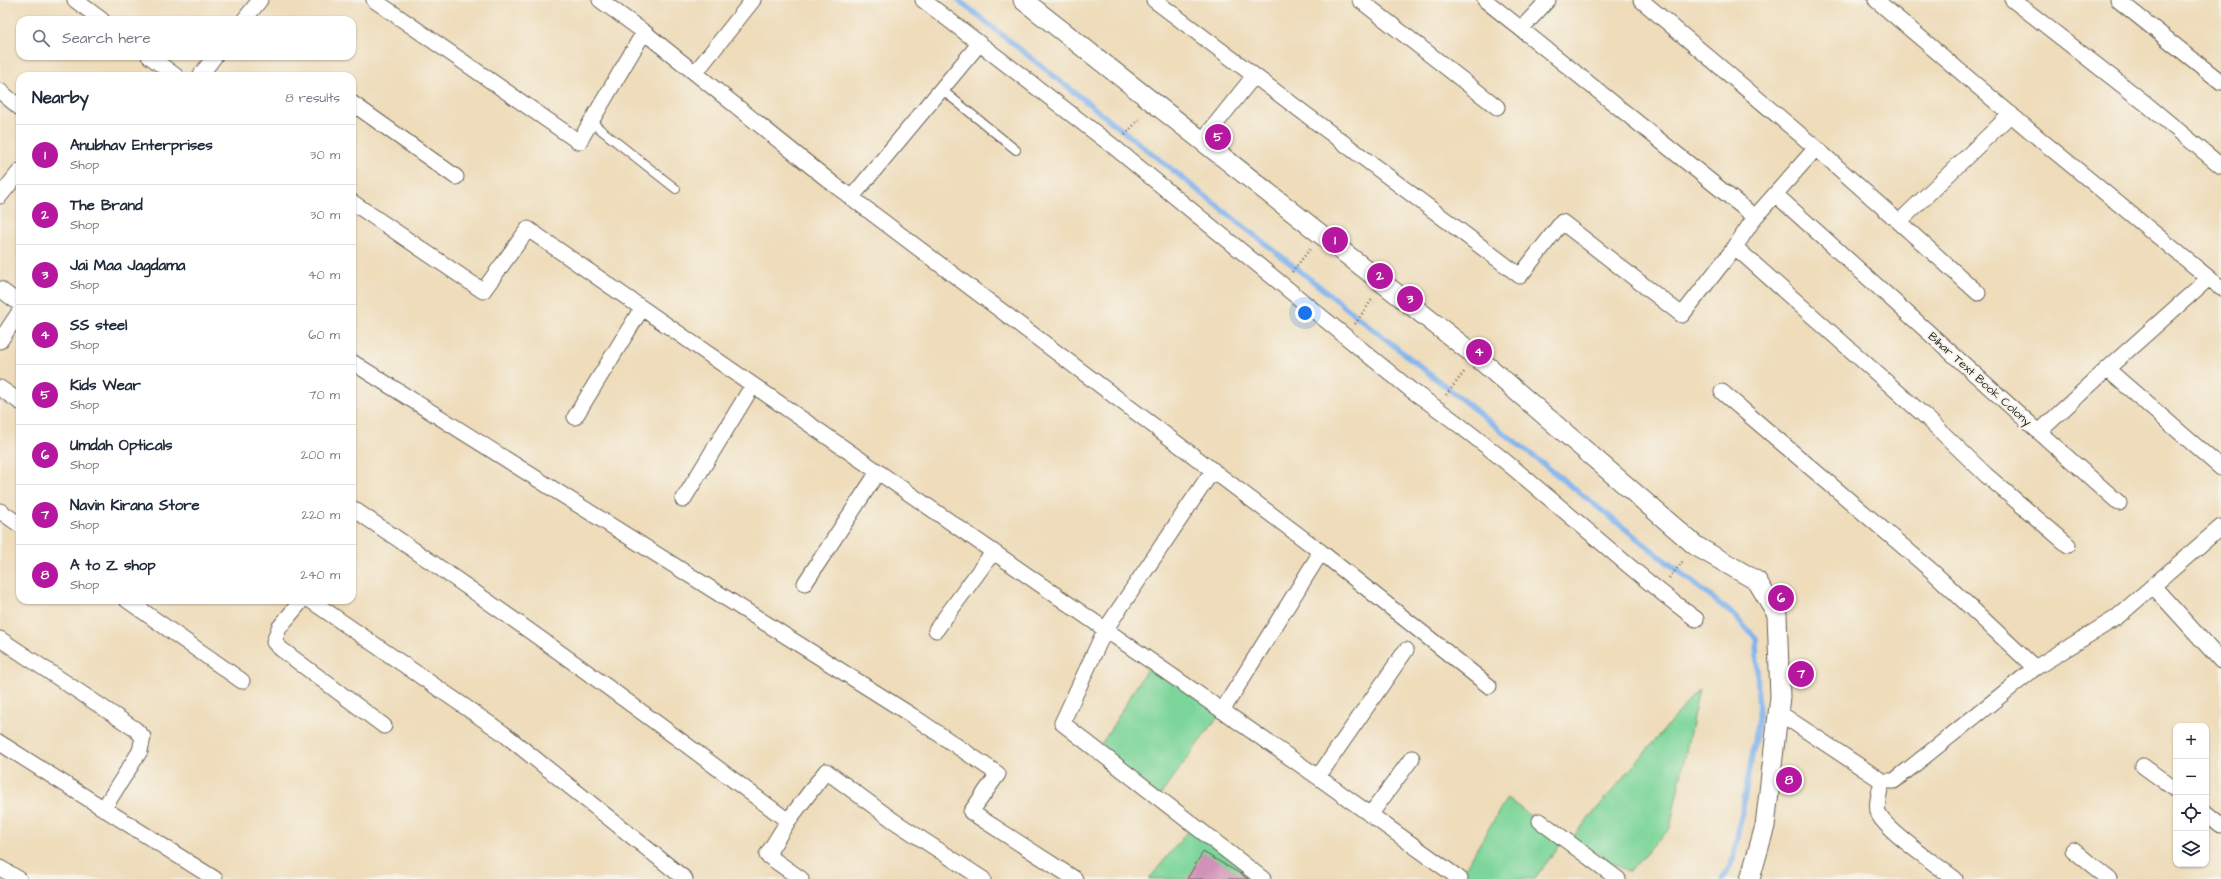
<!DOCTYPE html>
<html lang="en">
<head>
<meta charset="utf-8">
<style>
	:root { --surface:#fff; --page:#f6f6f7; --text:#1f2937; --muted:#747a83; --line:#e0e1e3; --accent:#b5179e }
	body { margin:0; font-family:"Architects Daughter",sans-serif; background:var(--page); color:var(--text) }
	.controls { position:absolute; right:12px; bottom:12px; display:grid; overflow:hidden; border-radius:8px; box-shadow:0 1px 3px #0004 }
	.controls button { width:36px; height:36px; display:grid; place-items:center; padding:0; border:0; border-bottom:1px solid var(--line); background:var(--surface); color:var(--text); font:20px sans-serif }
	.you { position:absolute; left:1305px; top:313px; width:14px; height:14px; margin:-10px; border:3px solid #fff; border-radius:50%; background:#1a73e8; box-shadow:0 0 0 6px #1a73e833 }
	.badge { display:grid; place-items:center; width:26px; height:26px; border-radius:50%; background:var(--accent); color:#fff; font-size:13px; font-weight:700 }
	.pin { position:absolute; translate:-50% -50%; border:2px solid #fff; box-shadow:0 1px 4px #0006 }
	.list { margin:0; padding:0; list-style:none }
	h2 { display:flex; justify-content:space-between; align-items:center; height:52px; margin:0; padding:0 16px; font-size:17px }
	h2 small { font-size:13px; font-weight:400; color:var(--muted) }
	.list li { display:grid; grid-template-columns:26px 1fr auto; gap:12px; align-items:center; box-sizing:border-box; height:60px; padding:0 16px; border-top:1px solid var(--line) }
	.list b { display:block; font-size:15px; white-space:nowrap }
	.list p { margin:0; font-size:13px; white-space:nowrap; color:var(--muted) }
	.list em { font-size:13px; font-style:normal; color:var(--muted) }
	.icon { flex:none; width:22px; height:22px; fill:none; stroke:currentColor; stroke-width:2; stroke-linecap:round; stroke-linejoin:round }
	.map { position:relative; flex:none; width:2221px; height:879px; overflow:hidden }
	.search { position:absolute; background:var(--surface); box-shadow:0 1px 3px #0004; left:16px; top:16px; width:340px; height:44px; display:flex; align-items:center; gap:10px; box-sizing:border-box; padding:0 14px; border-radius:12px; color:var(--muted); font-size:15px }
	.panel { position:absolute; background:var(--surface); box-shadow:0 1px 3px #0004; left:16px; top:72px; width:340px; height:532px; border-radius:12px }
	.map>svg:first-child { display:block }
	.green { fill:#7cd59a; stroke:#4c785b }
	.lines { fill:none; stroke-linecap:round; stroke-linejoin:round }
	.stream { stroke:#81b4ee; stroke-width:5.5 }
	.building { fill:#d192b7 }
	.service-casing { stroke:#665f53; stroke-width:10 }
	.minor-casing { stroke:#665f53; stroke-width:17 }
	.tertiary-casing { stroke:#665f53; stroke-width:21 }
	.path { stroke:#665f53; stroke-width:2.5; stroke-dasharray:1 3; stroke-linecap:butt }
	.service { stroke:#fff; stroke-width:8 }
	.minor { stroke:#fff; stroke-width:15 }
	.tertiary { stroke:#fff; stroke-width:19 }
	.labels { text-anchor:middle; stroke-width:4; stroke-linejoin:round; paint-order:stroke }
	.street-label { font-size:12px; fill:#1c1c1c; stroke:#f7f3e8 }
</style>
</head>
<body>
<div class="map">
<svg width="2221" height="879" viewBox="0 0 2221 879">
	<rect width="100%" height="100%" fill="#f7f3e8"/>
	<filter id="ink" filterUnits="userSpaceOnUse"><feTurbulence type="fractalNoise" baseFrequency=".025" numOctaves="2"/><feDisplacementMap in="SourceGraphic" scale="8" xChannelSelector="R" yChannelSelector="G"/><feConvolveMatrix kernelMatrix="1 2 1 2 8 2 1 2 1" color-interpolation-filters="sRGB"/></filter>
	<filter id="wash" filterUnits="userSpaceOnUse"><feTurbulence type="fractalNoise" baseFrequency=".012" numOctaves="4" result="noise"/><feDisplacementMap in="SourceGraphic" scale="16" xChannelSelector="R" yChannelSelector="G"/><feGaussianBlur stdDeviation="0.9" result="paint"/><feColorMatrix in="noise" values="0 0 0 0 0 0 0 0 0 0 0 0 0 0 0 0 0 1.4 0 .05"/><feComposite in="paint" operator="in"/></filter>
	<g filter="url(#wash)">
		<rect width="100%" height="100%" fill="#eedcba"/>
		<path class="green" d="M1151,662L1222,711L1159,797L1098,750Z
			M1699,689L1670,828L1629,872L1571,839Z
			M1507,798L1563,841L1534,879H1466L1461,875Z
			M1188,831C1215,845 1231,853 1248,879H1149Z"/>
		<g class="lines">
			<path class="stream" d="M958,0L1730,612L1756,638L1759,718L1733,860L1722,879"/>
		</g>
		<g id="blocks">
			<path class="building" d="M1203,852L1244,876L1248,879H1187Z"/>
		</g>
	</g>
	<g filter="url(#ink)">
		<use href="#blocks" fill-opacity="0" stroke="#665f53" stroke-width="1"/>
		<g class="lines">
			<defs>
				<path id="service" d="M941,89L1016,150
					M591,122L676,189"/>
				<path id="minor" d="M75,0L102,20
					M374,0L579,142L644,32
					M600,0L644,32L832,183L1321,552L1489,686
					M923,0L1114,147L1411,390C1456,421 1501,457 1543,493C1594,535 1642,580 1696,619
					M1154,0L1520,276L1562,222L1682,315L1735,247
					M1360,0L1497,107
					M1485,0L1755,217
					M1641,0L1816,148
					M1876,0L2042,141L2221,288
					M2013,0L2145,103L2221,166
					M2118,0L2221,82
					M244,20L260,0
					M1521,29L1548,0
					M149,56L176,76
					M695,73L753,0
					M200,76L215,56
					M0,91L20,108
					M352,103L456,177
					M2011,114L1899,222L1816,148L1755,217L1735,247L1928,419L1986,475L2068,545
					M1202,141L1254,76
					M1775,194L2039,432L2107,369L2221,468
					M0,196L20,171
					M851,198L979,44
					M352,202L483,291L528,229L1318,777L1460,879
					M1899,222L1978,293
					M0,289L20,304
					M0,341L20,311
					M352,362L911,715L998,774L971,812L1075,879
					M2107,369L2209,278
					M0,388L20,402
					M1722,392L1933,572L2035,668
					M575,417L642,308
					M2039,432L2119,503
					M1213,470L1105,630L1062,723L1263,879
					M683,500L753,385
					M352,508C501,608 645,713 788,821L767,855L801,879
					M0,511L20,525
					M805,583L878,472
					M2153,586L2221,661
					M127,600L242,681
					M302,600L279,628L274,642L281,649L384,726
					M310,600L503,733L685,879
					M936,630L993,552
					M0,639L135,729L143,737L140,751L104,808
					M1222,711L1321,552
					M1778,712L1882,781H1894L2035,668L2116,618L2221,527
					M0,743L215,879
					M2143,766L2176,790
					M1318,777L1406,650
					M1882,781C1880,790 1875,806 1879,815C1888,832 1938,866 1955,879
					M2206,813L2221,825
					M1370,815L1412,758
					M788,821L826,771L894,821L983,879
					M1540,821L1618,879
					M2073,850L2109,879
					M0,868L19,879"/>
				<path id="tertiary" d="M1023,0L1477,357L1696,546L1757,581L1777,614L1780,697L1765,826L1750,879"/>
			</defs>
			<use href="#service" class="service-casing"/>
			<use href="#minor" class="minor-casing"/>
			<use href="#tertiary" class="tertiary-casing"/>
			<path class="path" d="M1125,135L1141,117
				M1292,272L1310,249
				M1355,324L1373,298
				M1446,395L1465,371
				M1669,578L1684,560"/>
			<use href="#service" class="service"/>
			<use href="#minor" class="minor"/>
			<use href="#tertiary" class="tertiary"/>
		</g>
	</g>
	<g class="labels">
		<g class="street-label">
			<text transform="translate(1980 379) rotate(42)" y="4">Bihar Text Book Colony</text>
		</g>
	</g>
</svg>
<div class="controls">
<button>+</button>
<button>−</button>
<button><svg class="icon" aria-label="locate" viewBox="0 0 24 24"><circle cx="12" cy="12" r="6"/><path d="M12 2v4M12 18v4M2 12h4M18 12h4"/></svg></button>
<button><svg class="icon" aria-label="layers" viewBox="0 0 24 24"><path d="M12 4l9 5-9 5-9-5zM3 14l9 5 9-5"/></svg></button>
</div>
<div class="you"></div>
<div class="pin badge" style="left:1335px;top:240px">1</div>
<div class="pin badge" style="left:1380px;top:276px">2</div>
<div class="pin badge" style="left:1410px;top:299px">3</div>
<div class="pin badge" style="left:1479px;top:352px">4</div>
<div class="pin badge" style="left:1218px;top:137px">5</div>
<div class="pin badge" style="left:1781px;top:598px">6</div>
<div class="pin badge" style="left:1801px;top:674px">7</div>
<div class="pin badge" style="left:1789px;top:780px">8</div>
<div class="search"><svg class="icon" aria-label="search" viewBox="0 0 24 24"><circle cx="10" cy="10" r="6"/><path d="M15 15l6 6"/></svg>Search here</div>
<section class="panel">
<h2>Nearby<small>8 results</small></h2>
<ul class="list">
<li><span class="badge">1</span><div><b>Anubhav Enterprises</b><p>Shop</p></div><em>30 m</em></li>
<li><span class="badge">2</span><div><b>The Brand</b><p>Shop</p></div><em>30 m</em></li>
<li><span class="badge">3</span><div><b>Jai Maa Jagdama</b><p>Shop</p></div><em>40 m</em></li>
<li><span class="badge">4</span><div><b>SS steel</b><p>Shop</p></div><em>60 m</em></li>
<li><span class="badge">5</span><div><b>Kids Wear</b><p>Shop</p></div><em>70 m</em></li>
<li><span class="badge">6</span><div><b>Umdah Opticals</b><p>Shop</p></div><em>200 m</em></li>
<li><span class="badge">7</span><div><b>Navin Kirana Store</b><p>Shop</p></div><em>220 m</em></li>
<li><span class="badge">8</span><div><b>A to Z shop</b><p>Shop</p></div><em>240 m</em></li>
</ul>
</section>
</div>
</body>
</html>
